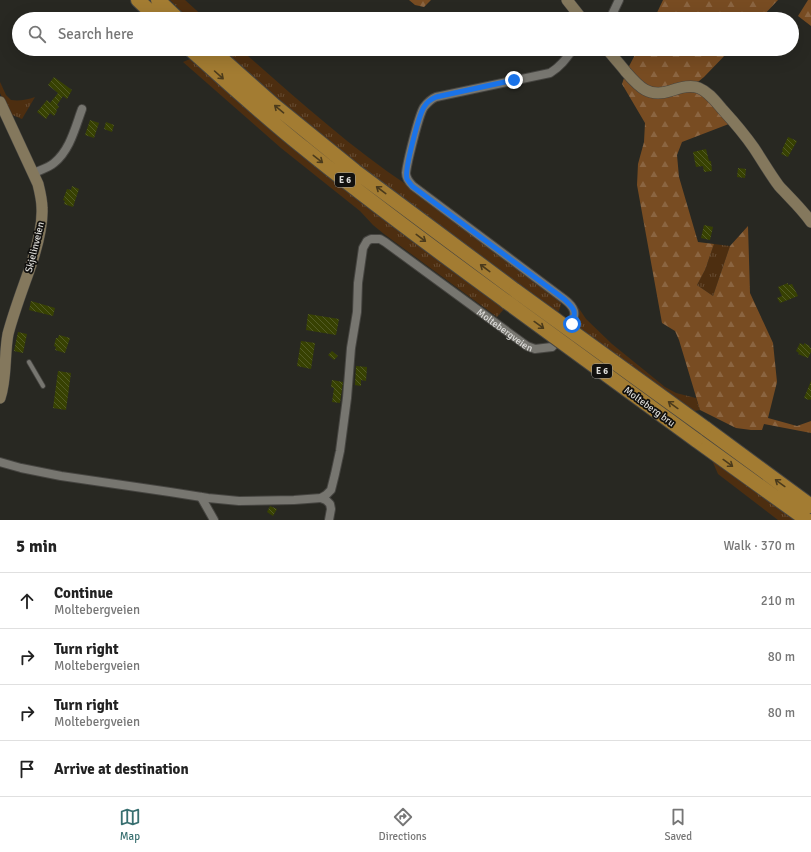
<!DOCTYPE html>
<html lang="en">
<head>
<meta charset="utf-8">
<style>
	:root { --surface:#fff; --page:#f2f2f2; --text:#222; --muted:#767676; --line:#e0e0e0; --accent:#386f70 }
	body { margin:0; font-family:Signika,sans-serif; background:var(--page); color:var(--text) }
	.stop { position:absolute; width:12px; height:12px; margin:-9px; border:3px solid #1a73e8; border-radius:50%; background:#fff }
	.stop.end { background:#1a73e8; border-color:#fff; box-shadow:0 1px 4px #0008 }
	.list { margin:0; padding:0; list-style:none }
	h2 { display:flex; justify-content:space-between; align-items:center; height:52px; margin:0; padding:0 16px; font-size:17px }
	h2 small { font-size:13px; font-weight:400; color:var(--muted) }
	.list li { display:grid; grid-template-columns:26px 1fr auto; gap:12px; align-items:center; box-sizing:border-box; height:56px; padding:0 16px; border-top:1px solid var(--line) }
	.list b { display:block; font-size:15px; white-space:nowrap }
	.list p { margin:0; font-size:13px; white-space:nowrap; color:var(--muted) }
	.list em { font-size:13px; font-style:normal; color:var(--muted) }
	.icon { flex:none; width:22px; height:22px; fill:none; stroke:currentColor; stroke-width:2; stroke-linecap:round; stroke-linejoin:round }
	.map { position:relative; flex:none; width:811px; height:520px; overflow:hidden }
	.search { position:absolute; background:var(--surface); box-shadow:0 4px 16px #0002; left:12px; right:12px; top:12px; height:44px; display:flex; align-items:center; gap:10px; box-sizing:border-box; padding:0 14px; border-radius:22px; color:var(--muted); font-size:15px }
	.sheet { height:276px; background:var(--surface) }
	nav { display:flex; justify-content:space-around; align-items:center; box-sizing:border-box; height:56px; border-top:1px solid var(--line); background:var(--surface); font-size:11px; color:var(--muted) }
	nav a { display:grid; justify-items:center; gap:2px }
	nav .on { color:var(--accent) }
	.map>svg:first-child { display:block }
	.grass { fill:url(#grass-tufts) }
	.forest { fill:url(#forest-firs) }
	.building { fill:url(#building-back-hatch) }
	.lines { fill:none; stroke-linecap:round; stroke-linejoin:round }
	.service-casing { stroke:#464541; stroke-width:5.5 }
	.minor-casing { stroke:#464541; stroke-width:10 }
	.secondary-casing { stroke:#464541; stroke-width:12 }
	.motorway-casing { stroke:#464541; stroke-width:16 }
	.service { stroke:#777670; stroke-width:4 }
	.minor { stroke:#777670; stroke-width:8 }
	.secondary { stroke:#84785d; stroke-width:11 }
	.motorway { stroke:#a37c32; stroke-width:14 }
	.motorway-bridge-casing { stroke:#464541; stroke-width:16; stroke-linecap:butt }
	.motorway-bridge { stroke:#a37c32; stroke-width:14 }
	.oneway { stroke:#4b3b1c }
	.route { stroke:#1a73e8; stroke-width:5 }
	.labels { text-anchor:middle; stroke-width:3.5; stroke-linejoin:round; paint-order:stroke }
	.shield { fill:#11100e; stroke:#9f9e9b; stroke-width:1 }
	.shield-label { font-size:9px; font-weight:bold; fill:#dcdbd8 }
	.street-label { font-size:10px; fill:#dcdbd8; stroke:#11100e }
</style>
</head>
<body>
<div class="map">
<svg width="811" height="520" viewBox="0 0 811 520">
	<defs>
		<pattern id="grass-tufts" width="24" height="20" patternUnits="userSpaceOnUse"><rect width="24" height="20" fill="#4d2e10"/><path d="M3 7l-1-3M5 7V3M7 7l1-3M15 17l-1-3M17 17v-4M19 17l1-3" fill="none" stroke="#664c32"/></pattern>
		<pattern id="forest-firs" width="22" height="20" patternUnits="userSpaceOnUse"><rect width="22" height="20" fill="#784c22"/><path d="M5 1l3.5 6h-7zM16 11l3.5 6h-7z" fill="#8b6541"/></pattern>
		<pattern id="building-back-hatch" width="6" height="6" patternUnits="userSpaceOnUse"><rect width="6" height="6" fill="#374102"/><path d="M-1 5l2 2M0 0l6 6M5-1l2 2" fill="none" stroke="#535c26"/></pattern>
	</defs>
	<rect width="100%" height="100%" fill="#282822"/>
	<path class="grass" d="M170,0H185L206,19H189Z
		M222,49H240C294,96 347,145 407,185L561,300V305L558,313C482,257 404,201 330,142C293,112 258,81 222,49Z
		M190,59C231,95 272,132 315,166C376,215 440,262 504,309L497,317L384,234L373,225L360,211L281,148L183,62Z
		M0,82L6,95L11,100C19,101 27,100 35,97L22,119L10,114L0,93Z
		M714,244L730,246L713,296L697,285L705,270Z
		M578,307L586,319L612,344L665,387L676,393L696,398L700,410L656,418L560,348L578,326Z
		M712,460L723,468L794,520H778L718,474Z"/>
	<path class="forest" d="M409,0H431L424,7L415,5Z
		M663,0H778L760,19H654Z
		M808,0H811V26L798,16Z
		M638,49H731L704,77L693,86L734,122L682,142L677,155L679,177L698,242L714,244L705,270L697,285L713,296L730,246L748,226L750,293L773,343L777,382L768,418L797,426L811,421V433L764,424L762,430H751L736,428L700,410L679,340L675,331L662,323L637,185L638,164L644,142L645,123L622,84L626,72Z"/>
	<path class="building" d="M54,77L72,90L67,99L63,96L57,105L59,107L56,110L57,111L54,116L50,113L46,119L37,112L47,100L50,103L58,93L48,85Z
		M90,120L99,123L94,138L85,135Z
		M106,122L114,125L112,132L104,129Z
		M788,137L797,141L788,157L781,154L783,151L782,150Z
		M706,149L709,161H711L712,171L704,172L703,166L696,167L693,152Z
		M738,168L746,169L745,178L737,177Z
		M72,186L79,189L73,207L64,204L65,201L63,200L67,189L71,190Z
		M704,225L713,227L710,240L701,238Z
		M788,283V285L792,284L798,296L780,303L777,298L782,296L778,287Z
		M31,301L55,308L53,316L29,310Z
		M308,314L339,319L336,335L306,330Z
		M18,332L27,334L23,353L14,351Z
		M59,335L70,338L65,353L55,350L56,347L54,346L56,338H58Z
		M301,341L315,343L311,369L297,366Z
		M800,343L804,345V343L810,346L809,347L811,348V352L808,358L798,354L799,353L796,351Z
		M332,351L338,356L334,360L328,355Z
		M356,366L367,367L366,381L361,380V386L355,385Z
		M58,371L71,373L66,410L53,408Z
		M332,380L343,382L340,403L332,402L334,388L331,387Z
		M811,381V400L810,399L809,400L804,398Z
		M270,506L277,509L273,516L267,512Z"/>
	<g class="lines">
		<defs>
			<path id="service" d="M29,362L43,386"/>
			<g id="minor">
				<path d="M610,19L619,0"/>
				<path d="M34,173C40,170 48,168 54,163C70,150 75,128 82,109"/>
				<path id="s1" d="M0,462L21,468L61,476L170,492L208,498L239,501L294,500L321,498L326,495L331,490L335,474L340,451L347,398L351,348L357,312L358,283L363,248L367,241L371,239H380L385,242L527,346L535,349L552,347C559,339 577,323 574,311C573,307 568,302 564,299L413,186C409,182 406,178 406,173C407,163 419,114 424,107C428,102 431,99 436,97L550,73C560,67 566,59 573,49"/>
				<path d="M201,497L214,520"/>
				<path d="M321,498L326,500L330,504L331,509L329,520"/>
			</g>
			<path id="secondary" d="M567,0L582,19
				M607,49C613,57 620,64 626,72C639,87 649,98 670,91C678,88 690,84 699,88C709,92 716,102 723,110C734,122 745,135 754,148C762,160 770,174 779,186C790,198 802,209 811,222
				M0,102L38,184C40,192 42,200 42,208C43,227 37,247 31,265C23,288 14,311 8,334C4,355 7,377 0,398"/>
			<path id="motorway" d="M138,0L158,19
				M158,0L178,19
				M190,49C228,83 265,117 304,148C370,202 439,252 507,302
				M211,49L275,106L355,171L516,291
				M705,428L811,506
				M696,440L807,520"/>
		</defs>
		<use href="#service" class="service-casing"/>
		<use href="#minor" class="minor-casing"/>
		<use href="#secondary" class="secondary-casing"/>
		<use href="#motorway" class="motorway-casing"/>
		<use href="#service" class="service"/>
		<use href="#minor" class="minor"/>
		<use href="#secondary" class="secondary"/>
		<use href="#motorway" class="motorway"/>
		<defs>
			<path id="motorway-bridge" d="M516,291L705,428
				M507,302L696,440"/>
		</defs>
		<use href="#motorway-bridge" class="motorway-bridge-casing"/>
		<use href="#motorway-bridge" class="motorway-bridge"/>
	</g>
	<defs><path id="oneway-shaft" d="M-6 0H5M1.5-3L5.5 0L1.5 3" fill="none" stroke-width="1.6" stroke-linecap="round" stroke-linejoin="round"/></defs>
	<g class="oneway">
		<use href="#oneway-shaft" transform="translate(219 75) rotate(42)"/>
		<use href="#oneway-shaft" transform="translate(279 109) rotate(-140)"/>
		<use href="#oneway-shaft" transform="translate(318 159) rotate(38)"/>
		<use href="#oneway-shaft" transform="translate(381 190) rotate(-143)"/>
		<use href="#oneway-shaft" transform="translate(421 238) rotate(37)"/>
		<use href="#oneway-shaft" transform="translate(485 268) rotate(-143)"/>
		<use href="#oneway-shaft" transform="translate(539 325) rotate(36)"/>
		<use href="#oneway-shaft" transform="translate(673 405) rotate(-144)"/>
		<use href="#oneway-shaft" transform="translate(728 463) rotate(36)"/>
		<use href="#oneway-shaft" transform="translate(780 483) rotate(-144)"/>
	</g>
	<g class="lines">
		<path class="route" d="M514,80L436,97C431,99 427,102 424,107C419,115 404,170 407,179C408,181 411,184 412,186L564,299C574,309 577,310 572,324"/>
	</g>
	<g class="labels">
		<g class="shield">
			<rect x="335" y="173" width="20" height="14" rx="3"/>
			<rect x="592" y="364" width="20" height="14" rx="3"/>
		</g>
		<g class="shield-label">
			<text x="345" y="183">E 6</text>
			<text x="602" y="374">E 6</text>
		</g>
		<g class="street-label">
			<text transform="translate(34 247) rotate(-76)" y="4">Skjelinveien</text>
			<text dy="4" stroke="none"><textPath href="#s1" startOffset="758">Moltebergveien</textPath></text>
			<text transform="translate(650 406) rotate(36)" y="4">Molteberg bru</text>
		</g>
	</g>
</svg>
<div class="stop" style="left:572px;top:324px"></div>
<div class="stop end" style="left:514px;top:80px"></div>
<div class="search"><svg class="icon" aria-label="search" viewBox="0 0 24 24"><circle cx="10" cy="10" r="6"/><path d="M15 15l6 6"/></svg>Search here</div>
</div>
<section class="sheet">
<h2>5 min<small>Walk · 370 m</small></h2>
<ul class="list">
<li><svg class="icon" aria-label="ahead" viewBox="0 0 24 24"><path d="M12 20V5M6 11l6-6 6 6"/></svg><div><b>Continue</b><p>Moltebergveien</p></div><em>210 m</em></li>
<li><svg class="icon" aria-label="right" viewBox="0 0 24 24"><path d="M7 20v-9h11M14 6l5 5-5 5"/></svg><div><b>Turn right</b><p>Moltebergveien</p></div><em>80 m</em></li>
<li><svg class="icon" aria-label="right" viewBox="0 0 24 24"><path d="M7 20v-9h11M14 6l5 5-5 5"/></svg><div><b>Turn right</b><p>Moltebergveien</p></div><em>80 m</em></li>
<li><svg class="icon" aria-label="arrive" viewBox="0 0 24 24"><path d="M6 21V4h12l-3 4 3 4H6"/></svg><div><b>Arrive at destination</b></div></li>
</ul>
</section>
<nav>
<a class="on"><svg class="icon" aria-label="map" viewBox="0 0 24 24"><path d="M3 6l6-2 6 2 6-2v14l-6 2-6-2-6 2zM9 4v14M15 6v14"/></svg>Map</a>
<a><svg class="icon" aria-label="directions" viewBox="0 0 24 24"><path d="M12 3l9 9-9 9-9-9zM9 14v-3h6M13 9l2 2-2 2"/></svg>Directions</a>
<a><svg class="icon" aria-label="saved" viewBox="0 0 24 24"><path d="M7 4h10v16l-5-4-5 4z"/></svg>Saved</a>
</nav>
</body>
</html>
